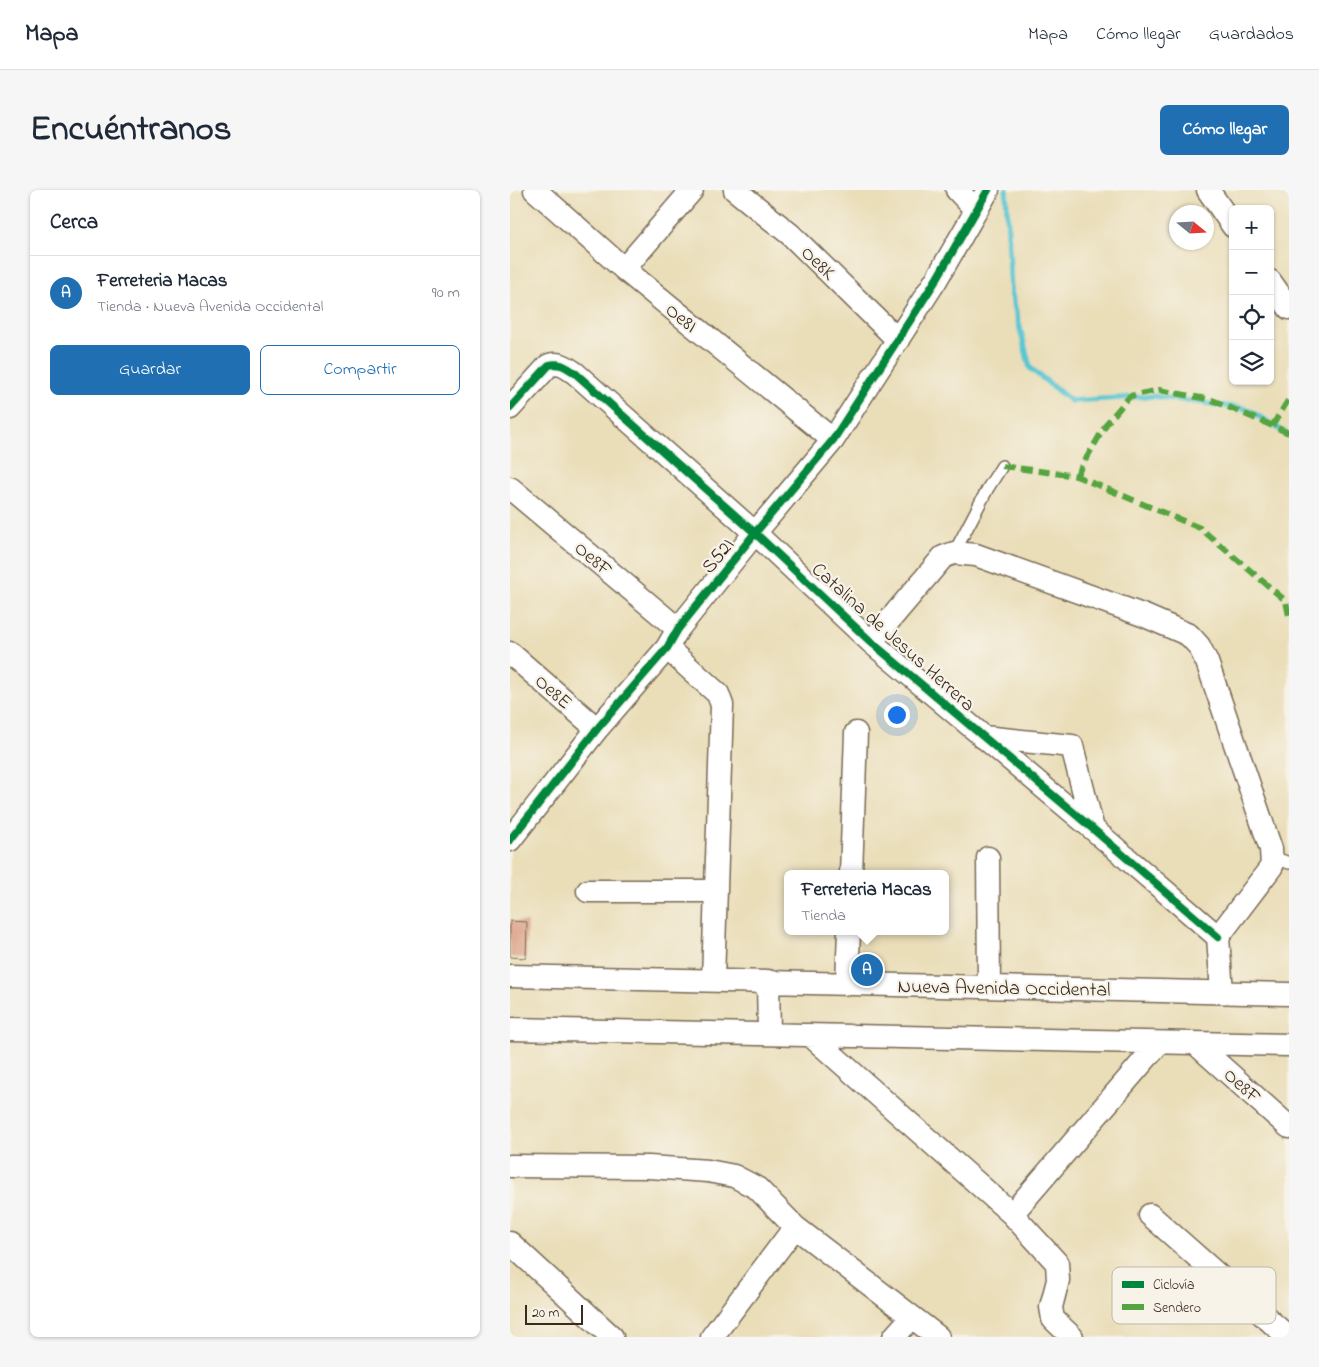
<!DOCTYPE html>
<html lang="es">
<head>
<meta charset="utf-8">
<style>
	:root { --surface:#fff; --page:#f6f6f7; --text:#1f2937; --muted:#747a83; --line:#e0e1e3; --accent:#1f6fb2 }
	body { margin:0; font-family:"Indie Flower",sans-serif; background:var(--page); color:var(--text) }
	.controls { position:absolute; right:15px; top:15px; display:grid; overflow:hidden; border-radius:8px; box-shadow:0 1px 4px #0004 }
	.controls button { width:45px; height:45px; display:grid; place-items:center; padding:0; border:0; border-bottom:1px solid var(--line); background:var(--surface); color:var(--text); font:25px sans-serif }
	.compass { position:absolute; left:659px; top:15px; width:45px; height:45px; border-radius:50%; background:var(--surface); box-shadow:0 1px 4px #0004; rotate:108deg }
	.scale { position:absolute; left:15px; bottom:12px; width:58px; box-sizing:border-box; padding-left:5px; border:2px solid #3b2a1e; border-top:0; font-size:14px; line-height:18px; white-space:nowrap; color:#3b2a1e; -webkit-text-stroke:4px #f7f3e8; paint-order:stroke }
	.you { position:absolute; left:386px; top:524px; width:18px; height:18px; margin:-12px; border:4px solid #fff; border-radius:50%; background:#1a73e8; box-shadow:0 0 0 8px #1a73e833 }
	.badge { display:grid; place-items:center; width:32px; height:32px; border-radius:50%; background:var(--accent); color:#fff; font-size:16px; font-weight:700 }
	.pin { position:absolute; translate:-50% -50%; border:2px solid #fff; box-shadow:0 1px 5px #0006 }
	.popup { position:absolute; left:274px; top:680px; width:165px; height:65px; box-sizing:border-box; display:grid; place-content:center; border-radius:8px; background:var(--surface); filter:drop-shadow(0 1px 4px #0005); font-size:16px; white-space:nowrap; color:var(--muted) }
	.popup b { font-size:19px; color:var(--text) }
	.popup::after { content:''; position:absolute; left:50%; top:100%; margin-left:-10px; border:10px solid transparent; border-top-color:var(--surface) }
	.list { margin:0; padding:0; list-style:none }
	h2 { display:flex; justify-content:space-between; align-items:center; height:65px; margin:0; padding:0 20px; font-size:21px }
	h2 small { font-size:16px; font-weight:400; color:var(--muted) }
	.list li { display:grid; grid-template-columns:32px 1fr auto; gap:15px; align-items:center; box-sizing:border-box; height:75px; padding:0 20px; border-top:1px solid var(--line) }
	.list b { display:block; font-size:19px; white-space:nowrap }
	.list p { margin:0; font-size:16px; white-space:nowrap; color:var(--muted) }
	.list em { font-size:16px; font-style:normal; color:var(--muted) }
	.actions { display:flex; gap:10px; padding:15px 20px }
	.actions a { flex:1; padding:11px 0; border:1px solid var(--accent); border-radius:8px; text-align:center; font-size:18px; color:var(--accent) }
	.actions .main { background:var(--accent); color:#fff }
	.icon { flex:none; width:28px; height:28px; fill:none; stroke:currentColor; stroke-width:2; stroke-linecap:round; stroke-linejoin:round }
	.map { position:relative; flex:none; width:779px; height:1147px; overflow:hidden; border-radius:8px }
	header { display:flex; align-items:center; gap:30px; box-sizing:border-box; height:70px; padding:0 25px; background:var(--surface); border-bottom:1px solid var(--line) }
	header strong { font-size:24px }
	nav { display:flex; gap:28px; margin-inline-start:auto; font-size:18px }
	.intro { display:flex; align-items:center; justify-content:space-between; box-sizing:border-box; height:120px; padding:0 30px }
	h1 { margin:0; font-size:35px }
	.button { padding:12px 22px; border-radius:8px; background:var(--accent); color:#fff; font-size:18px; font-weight:700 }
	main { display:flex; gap:30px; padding:0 30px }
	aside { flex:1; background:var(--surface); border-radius:8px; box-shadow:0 1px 4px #0004 }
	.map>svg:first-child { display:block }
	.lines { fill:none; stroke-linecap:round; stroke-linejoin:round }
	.stream { stroke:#5ac6d2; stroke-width:5.5 }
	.building { fill:#dba187 }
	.lane-casing { stroke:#786954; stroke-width:14 }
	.street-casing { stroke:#786954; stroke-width:25 }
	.lane { stroke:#fff; stroke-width:11 }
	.street { stroke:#fff; stroke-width:22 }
	.quiet { stroke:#54a441; stroke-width:6; stroke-dasharray:12 6; stroke-linecap:butt }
	.cycleway-casing { stroke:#f7f3e8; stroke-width:11 }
	.cycleway { stroke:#00873e; stroke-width:8 }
	.labels { text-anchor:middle; stroke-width:4.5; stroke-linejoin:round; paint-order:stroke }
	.street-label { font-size:20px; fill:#3b2a1e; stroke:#f7f3e8 }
	.key { fill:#f7f3e8; stroke:#bfb7ab; stroke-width:1 }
	.key-label { font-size:14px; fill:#3b2a1e }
</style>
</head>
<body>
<header>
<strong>Mapa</strong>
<nav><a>Mapa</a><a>Cómo llegar</a><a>Guardados</a></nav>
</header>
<div class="intro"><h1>Encuéntranos</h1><a class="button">Cómo llegar</a></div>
<main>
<aside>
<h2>Cerca<small></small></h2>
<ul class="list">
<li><span class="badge">A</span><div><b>Ferreteria Macas</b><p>Tienda · Nueva Avenida Occidental</p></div><em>90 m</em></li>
</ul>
<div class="actions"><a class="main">Guardar</a><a>Compartir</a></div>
</aside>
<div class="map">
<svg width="779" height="1147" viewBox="0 0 779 1147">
	<rect width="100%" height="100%" fill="#f7f3e8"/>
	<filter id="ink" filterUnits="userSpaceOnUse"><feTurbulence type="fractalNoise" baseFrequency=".02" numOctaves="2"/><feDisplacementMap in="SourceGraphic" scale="10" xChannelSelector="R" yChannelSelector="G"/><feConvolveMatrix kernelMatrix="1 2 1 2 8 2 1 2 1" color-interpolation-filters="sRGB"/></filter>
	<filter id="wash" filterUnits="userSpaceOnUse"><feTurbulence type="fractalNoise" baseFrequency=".0096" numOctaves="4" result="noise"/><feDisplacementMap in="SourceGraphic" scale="20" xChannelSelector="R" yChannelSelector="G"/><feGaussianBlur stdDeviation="1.12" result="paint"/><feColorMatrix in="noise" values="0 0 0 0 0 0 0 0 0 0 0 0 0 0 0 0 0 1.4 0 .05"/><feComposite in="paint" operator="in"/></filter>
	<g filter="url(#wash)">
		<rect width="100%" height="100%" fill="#eadeb9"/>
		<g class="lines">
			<path class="stream" d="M496,0L501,102L520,178L561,211L643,206L737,219L779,245"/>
		</g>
		<g id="blocks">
			<path class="building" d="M0,731L17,732L16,768L0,767Z"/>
		</g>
	</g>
	<g filter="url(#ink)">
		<use href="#blocks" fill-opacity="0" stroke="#786954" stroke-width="1"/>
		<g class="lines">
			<defs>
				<path id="lane" d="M444,363L478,298L492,276
					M763,667L779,673"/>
				<path id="street" d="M25,0L114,79L323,250
					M225,0L281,45L388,150
					M447,0L466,20
					M698,0L723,36
					M114,79L182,0
					M760,91L779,118
					M0,218L39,175C50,172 56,177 65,183L245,343L361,452L583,639L708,747
					M0,298L168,439
					M361,452L433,367L444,363L466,365L635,426L679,445L689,456L697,472L761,659L762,676L708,747L712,802
					M157,458L208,504L212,515L203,790
					M0,463L87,539
					M473,547L562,556L583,639
					M0,650L87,539L157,458L168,439L245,343L323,250L426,90L478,0
					M478,668L479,796
					M341,684L346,543
					M78,701H206
					M0,786L779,804
					M258,791L259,844
					M337,793L339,741
					M0,839L779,855
					M300,845L502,1024L547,1073L548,1090L541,1117L543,1129L562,1147
					M686,854L779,937
					M0,976L139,977L198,981L224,986L247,998L285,1037L428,1147
					M502,1024L649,853
					M640,1025L778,1147
					M0,1053L102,1147
					M202,1147L285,1037
					M384,1147L401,1128"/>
			</defs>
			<use href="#lane" class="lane-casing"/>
			<use href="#street" class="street-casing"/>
			<use href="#lane" class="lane"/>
			<use href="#street" class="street"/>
			<path class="quiet" d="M762,236L779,209
				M492,276L566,286L690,338L776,411L779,426
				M566,286L597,233L620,206L649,200L702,210L779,243"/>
			<defs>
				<path id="cycleway" d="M0,218L39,175C50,172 56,177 65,183L245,343L361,452L583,639L708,747
					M0,650L87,539L157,458L168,439L245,343L323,250L426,90L478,0"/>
			</defs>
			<use href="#cycleway" class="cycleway-casing"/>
			<use href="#cycleway" class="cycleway"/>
		</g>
	</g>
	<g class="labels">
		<g class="street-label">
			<text transform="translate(309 72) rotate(44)" y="7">Oe8K</text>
			<text transform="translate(172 127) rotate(39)" y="7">Oe8I</text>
			<text transform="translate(207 365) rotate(-51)" y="7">S52I</text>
			<text transform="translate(84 368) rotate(40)" y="7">Oe8F</text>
			<text transform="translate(384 446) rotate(42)" y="7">Catalina de Jesus Herrera</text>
			<text transform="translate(44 501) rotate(41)" y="7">Oe8E</text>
			<text transform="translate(494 797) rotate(1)" y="7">Nueva Avenida Occidental</text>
			<text transform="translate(733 895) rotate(42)" y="7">Oe8F</text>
		</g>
	</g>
	<rect x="602" y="1077" width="164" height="57" rx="8" class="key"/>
	<rect x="612" y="1091" width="22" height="7" fill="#00873e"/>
	<rect x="612" y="1114" width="22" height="6" fill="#54a441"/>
	<g class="key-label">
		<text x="643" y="1099">Ciclovía</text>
		<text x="643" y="1122">Sendero</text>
	</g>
</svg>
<div class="controls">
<button>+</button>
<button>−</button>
<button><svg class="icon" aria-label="locate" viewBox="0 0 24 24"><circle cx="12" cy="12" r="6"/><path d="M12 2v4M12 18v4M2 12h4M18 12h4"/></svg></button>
<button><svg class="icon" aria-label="layers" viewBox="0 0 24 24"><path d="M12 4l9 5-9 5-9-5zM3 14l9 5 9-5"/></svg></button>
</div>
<svg class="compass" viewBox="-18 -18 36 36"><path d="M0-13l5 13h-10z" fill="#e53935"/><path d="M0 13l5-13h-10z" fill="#747a83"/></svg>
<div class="scale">20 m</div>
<div class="you"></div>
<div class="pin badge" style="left:357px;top:780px">A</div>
<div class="popup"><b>Ferreteria Macas</b>Tienda</div>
</div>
</main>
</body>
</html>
